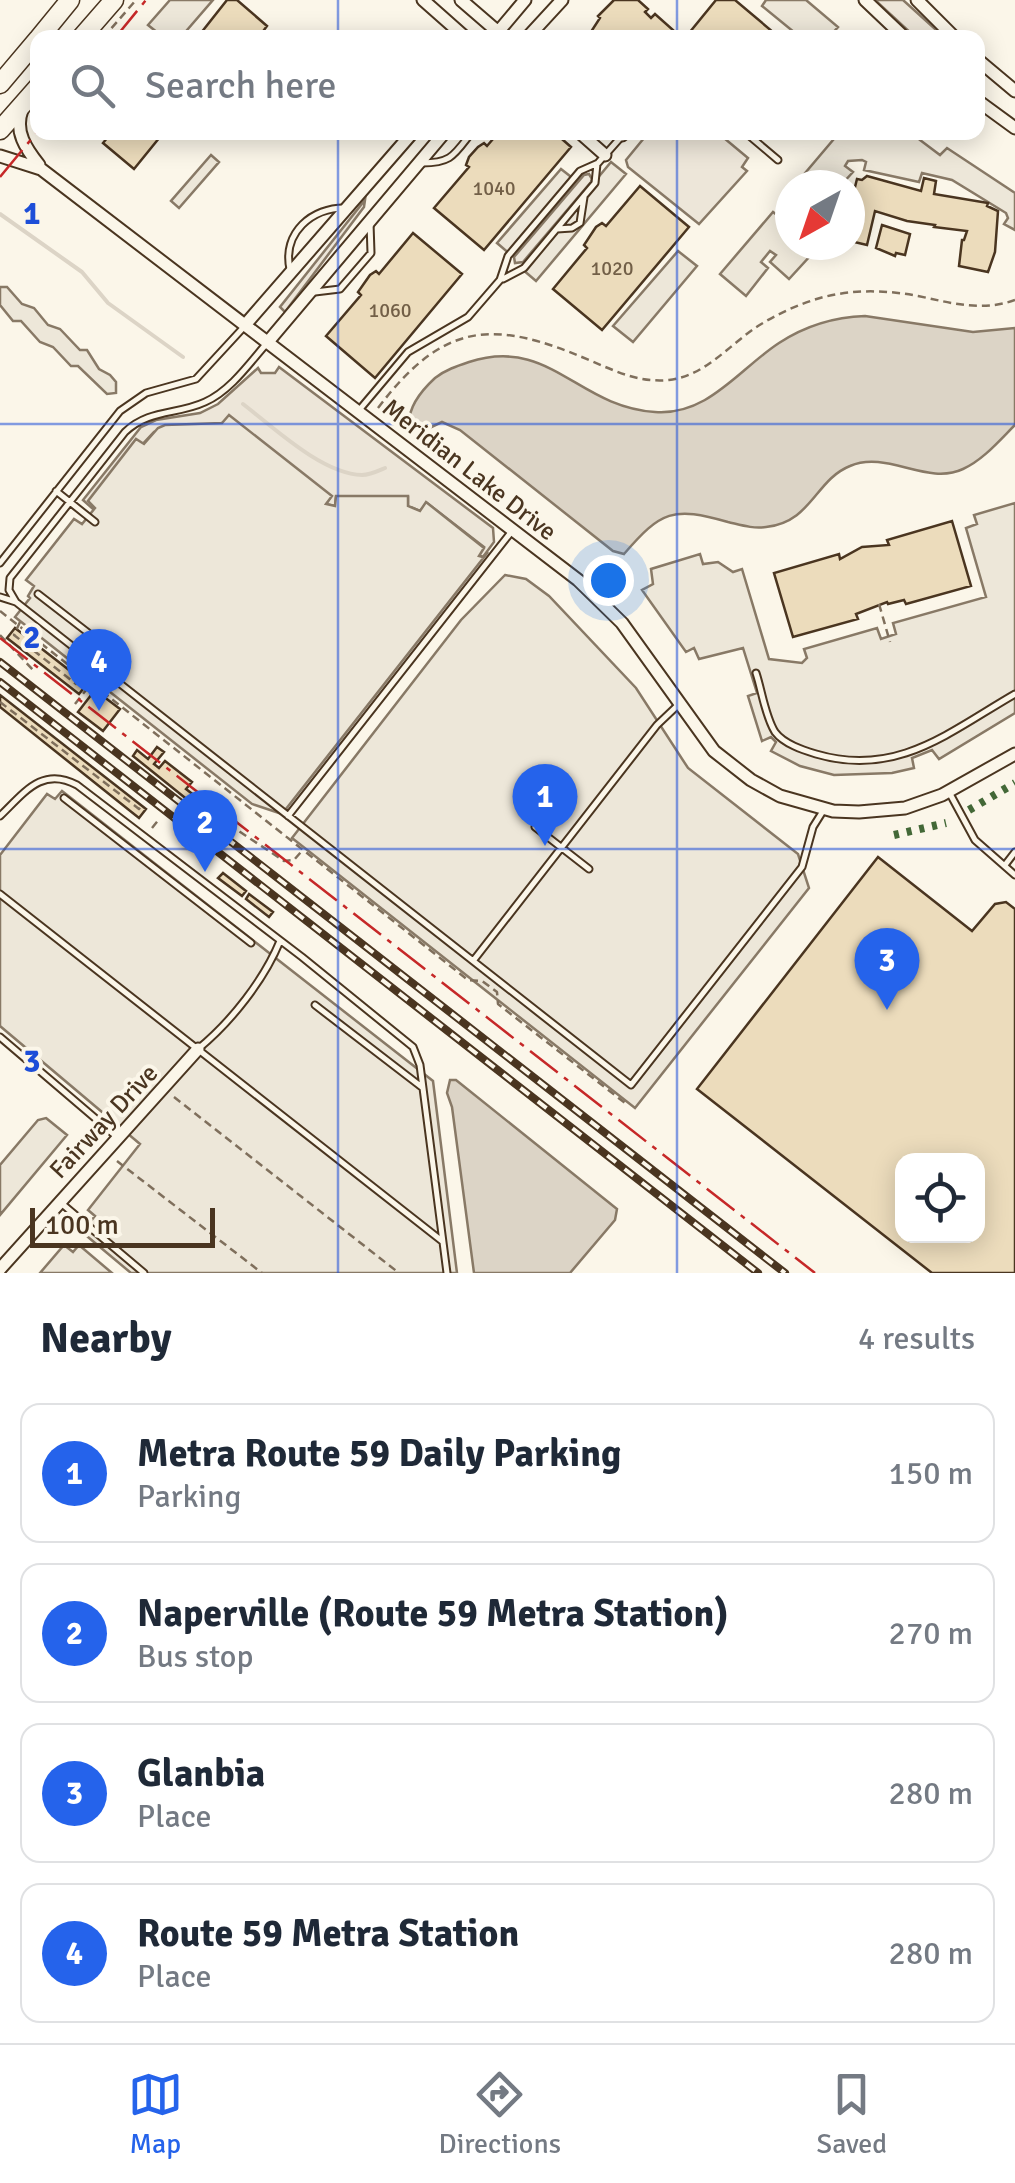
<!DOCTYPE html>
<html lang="en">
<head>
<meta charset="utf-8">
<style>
	:root { --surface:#fff; --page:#f2f2f3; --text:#1f2937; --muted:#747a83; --line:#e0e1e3; --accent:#2563eb }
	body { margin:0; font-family:Signika,sans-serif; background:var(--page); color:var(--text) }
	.controls { position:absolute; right:30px; bottom:30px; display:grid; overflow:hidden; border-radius:20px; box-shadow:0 5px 25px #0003 }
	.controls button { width:90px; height:90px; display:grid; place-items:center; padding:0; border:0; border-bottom:2px solid var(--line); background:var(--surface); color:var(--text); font:50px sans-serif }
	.compass { position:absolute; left:775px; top:170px; width:90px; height:90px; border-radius:50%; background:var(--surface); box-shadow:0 5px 25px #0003; rotate:220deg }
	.scale { position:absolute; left:30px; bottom:25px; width:185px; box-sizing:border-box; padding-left:10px; border:5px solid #4a3520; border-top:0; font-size:28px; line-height:35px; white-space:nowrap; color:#4a3520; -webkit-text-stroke:8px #fbf6e9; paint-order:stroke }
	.you { position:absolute; left:608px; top:580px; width:35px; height:35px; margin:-25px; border:8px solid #fff; border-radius:50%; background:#1a73e8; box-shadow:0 0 0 15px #1a73e833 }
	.badge { display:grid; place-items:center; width:65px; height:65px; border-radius:50%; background:var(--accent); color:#fff; font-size:32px; font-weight:700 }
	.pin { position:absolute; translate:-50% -82px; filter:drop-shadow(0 2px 5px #0008) }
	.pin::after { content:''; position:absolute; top:52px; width:35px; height:30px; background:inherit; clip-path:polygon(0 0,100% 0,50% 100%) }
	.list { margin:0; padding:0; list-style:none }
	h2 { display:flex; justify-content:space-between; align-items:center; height:130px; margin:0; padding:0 40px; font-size:42px }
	h2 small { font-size:32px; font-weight:400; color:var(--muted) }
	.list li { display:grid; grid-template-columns:65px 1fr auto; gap:30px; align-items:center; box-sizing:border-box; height:140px; margin:0 20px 20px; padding:0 20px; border:2px solid var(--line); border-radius:20px }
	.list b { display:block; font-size:38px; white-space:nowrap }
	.list p { margin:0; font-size:32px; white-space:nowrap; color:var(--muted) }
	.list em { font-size:32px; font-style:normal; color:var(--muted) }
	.icon { flex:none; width:55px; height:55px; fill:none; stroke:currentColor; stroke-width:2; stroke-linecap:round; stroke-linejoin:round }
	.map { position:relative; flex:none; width:1015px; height:1273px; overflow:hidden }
	.search { position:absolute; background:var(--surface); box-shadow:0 5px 25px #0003; left:30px; right:30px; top:30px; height:110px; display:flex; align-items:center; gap:25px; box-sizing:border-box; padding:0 35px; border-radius:20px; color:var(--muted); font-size:38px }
	.sheet { height:770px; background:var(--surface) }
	nav { display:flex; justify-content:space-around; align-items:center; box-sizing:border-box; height:140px; border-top:2px solid var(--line); background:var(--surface); font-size:28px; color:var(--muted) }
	nav a { display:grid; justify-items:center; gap:5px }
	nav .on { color:var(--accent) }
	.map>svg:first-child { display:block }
	.green { fill:#ede6d9; stroke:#887966; stroke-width:2.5 }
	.parking { fill:#ede7d9; stroke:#887966; stroke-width:2.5 }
	.water { fill:#dcd4c6; stroke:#887966; stroke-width:2.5 }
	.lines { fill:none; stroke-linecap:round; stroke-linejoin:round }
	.stream { stroke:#dcd4c6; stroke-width:4 }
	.building { fill:#ecdcbc; stroke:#4a3520; stroke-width:2.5; fill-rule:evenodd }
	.lane-casing { stroke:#4a3520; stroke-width:9 }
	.street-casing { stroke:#4a3520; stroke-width:15 }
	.primary-casing { stroke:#4a3520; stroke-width:21 }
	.path { stroke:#7f6f5c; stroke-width:2.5; stroke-dasharray:8 5; stroke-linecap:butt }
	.lane { stroke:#fbf6e9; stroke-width:5 }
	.street { stroke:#fbf6e9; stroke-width:11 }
	.primary { stroke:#fbf6e9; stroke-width:18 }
	.rail-casing { stroke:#4a3520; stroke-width:8 }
	.rail { stroke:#fbf6e9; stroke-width:4; stroke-dasharray:11; stroke-linecap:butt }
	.hedge { stroke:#436837; stroke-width:8; stroke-dasharray:5 8; stroke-linecap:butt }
	.power { stroke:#c62828; stroke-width:2.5; stroke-dasharray:35 8 5 8; stroke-linecap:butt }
	.grid { fill:none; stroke:#1d4ed8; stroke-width:2.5; stroke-opacity:0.55 }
	.labels { text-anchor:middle; stroke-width:8; stroke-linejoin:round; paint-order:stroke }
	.number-label { font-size:20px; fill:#725f47 }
	.street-label { font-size:25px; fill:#4a3520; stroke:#fbf6e9 }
	.grid-label { font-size:32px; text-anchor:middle; font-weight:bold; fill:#1d4ed8; stroke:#fbf6e9; stroke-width:8; stroke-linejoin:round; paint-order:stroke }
</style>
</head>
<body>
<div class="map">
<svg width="1015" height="1273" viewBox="0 0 1015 1273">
	<rect width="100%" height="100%" fill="#fbf6e9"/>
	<path class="green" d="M875,0H903L944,37H915Z
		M649,132L718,133L748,158L742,167L747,171L699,224L628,167L626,160Z
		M589,174L592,179L591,182L523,262L515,263L514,257L584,175Z
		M365,200L364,207L285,312L280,307Z
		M279,367L493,528L494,542L483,557L478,555L484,547L427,503L420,511L408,506V497H336L335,506L326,504L331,496L222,423L154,432L89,501L95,508L93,509L83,500L141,427L156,420L200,413L218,404L258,368L261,373H275Z"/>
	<path class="parking" d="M170,0H213L181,37H155L158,33L148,25Z
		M766,0H806L838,27L829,37H800L762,6Z
		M839,133H925L920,140L940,155L947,148L1015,193V230L1004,224L1008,218L1006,213L952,180L922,173L919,182L864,170L866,162L862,160L848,161L845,166L853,172L841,185H795Z
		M211,155L219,162L179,208L171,201Z
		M611,162L626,174L536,281L522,269Z
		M561,169L575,180L511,255L497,243Z
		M790,208V245H826L816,257L812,254L789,279L770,262L776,255L770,251L761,262L768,268L746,296L720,274L773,212L781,218Z
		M678,251L697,266L633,342L613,326Z
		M0,287H7L22,304L34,308L48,325L60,329L80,350H87L99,369L110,375L116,382V393L107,394L78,366H71L53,347L40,342L21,321H13L0,305Z
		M229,415L332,496L326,504L335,506L336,496H408V506L420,511L426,502L484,548L479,556L483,557L488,552L282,814L252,804L15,617L30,598L28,596L34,586L26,580L74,519L82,524L95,508L88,501L136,439L144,444L158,428L165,425L222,423Z
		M1015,503V713L939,759L932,750L912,758L914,768L892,773L834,775L800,766L771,751L776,742L771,737L762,741L748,696L757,693L743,648L699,659L694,648L686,652L642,590L653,584L651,569L700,554L703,564L718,562L733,572L742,569L769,659L802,663L807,658L804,649L877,628L881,639L896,634L893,623L986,597L966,528L977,524L974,515Z
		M505,575L526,579L549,596L636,688L688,768L798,854L809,888L635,1108L292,838L461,620Z
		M62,791L433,1081L457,1273H131L82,1232L95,1216L88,1210L140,1144L0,1026V855L47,794L55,799Z
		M46,1118L67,1135L0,1215V1165L38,1120Z
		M64,1245L73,1252L79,1245L112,1273H40Z"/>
	<path class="water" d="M865,316L973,332L1015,328V425C999,441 983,460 963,469C927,486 887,450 850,466C815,480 812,522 766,527C753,529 741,525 728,522C673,506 661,511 624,554L613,551L460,430L442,422L423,431L409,423C409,405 422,390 435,378C445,370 457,366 469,362C550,336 577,407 655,412C708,416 739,369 779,343C805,326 834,317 865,316Z
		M450,1080H456L617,1209L615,1220L570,1273H474L452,1107L447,1093Z"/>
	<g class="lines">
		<path class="stream" d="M0,214L82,272L108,303L183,357
			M243,404C273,427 322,474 362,475C370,475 378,471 385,468"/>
	</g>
	<path class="building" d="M227,0H237L267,26L258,38H197Z
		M614,0H638L648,9L645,12L651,18L655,14L673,30L670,33L675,38H587L600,18L598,16Z
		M716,0H735L780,38H685Z
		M112,132H164L134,169L103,143Z
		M499,132H554L571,147L484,250L434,208L469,167L466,165L469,157L478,147L484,143L487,146Z
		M867,176L921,191L924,178L936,181L934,194L988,203L987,206L998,211L995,252L988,272L959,266L962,240H964L967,231L934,227L935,225L907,221L875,211L867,245L850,241V190L854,191L857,179L862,180Z
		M640,186L689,227L602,330L553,289L587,248L584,245L596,227L602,223L606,226Z
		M882,225L910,234L905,255L896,253L895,256L876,248Z
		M413,233L462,274L375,378L326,336L361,295L358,292L370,275L376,271L379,274Z
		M952,521L971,586L906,604L904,600L888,604L887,602L856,614L858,619L793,637L774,573L839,554L840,559L862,547L889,545L887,540Z
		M15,628L87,684L79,694L7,638Z
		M95,690L120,709L103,731L78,712Z
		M0,695L146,809L139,818L0,707Z
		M157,747L164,752L154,764L159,768L165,761L192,782L186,789L204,803L199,809L133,756L137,750L148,759Z
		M878,857L972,931L995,904L1006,902L1015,909V1273H932L697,1089ZM902,1160H978V1236H902Z
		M223,873L246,891L242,896L218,878Z
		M249,894L273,912L269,917L246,899Z"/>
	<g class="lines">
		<defs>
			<path id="lane" d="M745,132L778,160
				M422,163C452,163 454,155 472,132
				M557,229L572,228L580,223L584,197
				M290,269C282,233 312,207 346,208
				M503,279L524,268L584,196L595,183L597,164
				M315,292L340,289L371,253L370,223
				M360,409L408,352L468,317L500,280L508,256L580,171L598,163L621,137
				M56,491L95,522
				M0,563L120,411L146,393L196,379L243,328
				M38,594L91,635
				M0,597L16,602L631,1085L802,867L813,827L823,811
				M16,602L9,590L10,578L125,432C149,409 177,415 205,402C230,391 249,364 267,343
				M756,673C762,691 765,716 775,732C784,744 803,750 816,754C897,778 949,732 1015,694
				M949,792L975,840L1015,875
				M64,798L251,943
				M0,816C24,793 42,766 77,785L302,957L413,1047L420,1065L447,1273
				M288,816L512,531
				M535,827L589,869
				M1005,865L1015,852
				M0,894L442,1241
				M473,961L657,725L677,706
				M315,1005L423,1088
				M0,1037L116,1136
				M198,1049C231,1022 264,980 280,941
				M61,1203L144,1273"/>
			<path id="street" d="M423,0L466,38
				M461,0L505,38
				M865,0L905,38
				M917,0L955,38
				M493,38L525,0
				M527,38L562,0
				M978,60L1015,91
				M978,101L1015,128
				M22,110C14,131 26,149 39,165
				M579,132L605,155
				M619,132L622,135
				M0,156L41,169L578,580L622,623L714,751L751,780L780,796L833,811L859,812L905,808L942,795L1015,754
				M245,325L413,132
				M267,343L445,132
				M0,1269L198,1049"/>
			<path id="primary" d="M39,38L70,0
				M81,38L114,0
				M0,84L38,39
				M0,130L38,87"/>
		</defs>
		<use href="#lane" class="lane-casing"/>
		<use href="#street" class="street-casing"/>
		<use href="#primary" class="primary-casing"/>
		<path class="path" d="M103,38L136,0
			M378,408C444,321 493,319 589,360C615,371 639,383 669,380C705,376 729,345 758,326C777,314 799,304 820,298C852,289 886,290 918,296C952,303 981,312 1015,300
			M879,604L890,642
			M0,611L468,980L482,981L497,992L498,1004L625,1103
			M20,622L14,635L76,684L82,677
			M0,635L33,670
			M0,702L139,809L143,804
			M75,704L90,685
			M207,810L284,861L294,860L301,852
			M152,828L160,818
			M174,1097L399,1273
			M117,1161L262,1273"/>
		<use href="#lane" class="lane"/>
		<use href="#street" class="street"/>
		<use href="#primary" class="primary"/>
		<defs>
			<path id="rail" d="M0,662L785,1273
				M0,682L758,1273"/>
		</defs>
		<use href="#rail" class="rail-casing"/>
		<use href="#rail" class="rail"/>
		<path class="hedge" d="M969,810L1015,783
			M894,835L946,823"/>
		<path class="power" d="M115,38L146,0
			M0,177L38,131
			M0,638L815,1273"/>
	</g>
	<path class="grid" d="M338,0V38M677,0V38M338,132V1273M677,132V1273M0,424H1015M0,849H1015"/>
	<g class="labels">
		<g class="number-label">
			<text x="494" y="195">1040</text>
			<text x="612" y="275">1020</text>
			<text x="390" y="317">1060</text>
		</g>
		<g class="street-label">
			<text transform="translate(470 469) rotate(38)" y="9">Meridian Lake Drive</text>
			<text transform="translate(103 1121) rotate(-47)" y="9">Fairway Drive</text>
		</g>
	</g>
	<g class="grid-label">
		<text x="32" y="224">1</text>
		<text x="32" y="648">2</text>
		<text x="32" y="1072">3</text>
	</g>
</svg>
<div class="controls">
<button><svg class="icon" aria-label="locate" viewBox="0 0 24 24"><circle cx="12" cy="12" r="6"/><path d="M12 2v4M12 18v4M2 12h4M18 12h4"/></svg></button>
</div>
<svg class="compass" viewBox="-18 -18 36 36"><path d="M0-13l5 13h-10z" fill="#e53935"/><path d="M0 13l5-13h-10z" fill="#747a83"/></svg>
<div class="scale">100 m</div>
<div class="you"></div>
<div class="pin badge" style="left:545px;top:846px">1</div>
<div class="pin badge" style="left:205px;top:872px">2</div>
<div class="pin badge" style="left:887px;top:1010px">3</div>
<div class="pin badge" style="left:99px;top:711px">4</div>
<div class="search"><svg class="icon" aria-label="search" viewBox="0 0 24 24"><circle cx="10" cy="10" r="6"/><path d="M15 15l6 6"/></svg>Search here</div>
</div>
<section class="sheet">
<h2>Nearby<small>4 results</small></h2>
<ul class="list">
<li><span class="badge">1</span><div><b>Metra Route 59 Daily Parking</b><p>Parking</p></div><em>150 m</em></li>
<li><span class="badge">2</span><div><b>Naperville (Route 59 Metra Station)</b><p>Bus stop</p></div><em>270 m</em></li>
<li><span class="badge">3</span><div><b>Glanbia</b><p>Place</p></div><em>280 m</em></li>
<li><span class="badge">4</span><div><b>Route 59 Metra Station</b><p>Place</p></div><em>280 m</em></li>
</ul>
</section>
<nav>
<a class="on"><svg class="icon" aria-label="map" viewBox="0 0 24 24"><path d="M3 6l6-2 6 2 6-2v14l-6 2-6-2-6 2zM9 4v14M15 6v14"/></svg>Map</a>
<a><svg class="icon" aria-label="directions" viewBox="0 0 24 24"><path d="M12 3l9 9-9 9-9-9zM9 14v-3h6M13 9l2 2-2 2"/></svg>Directions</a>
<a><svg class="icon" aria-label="saved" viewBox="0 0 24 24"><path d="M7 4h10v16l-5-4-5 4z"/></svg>Saved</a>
</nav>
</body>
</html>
